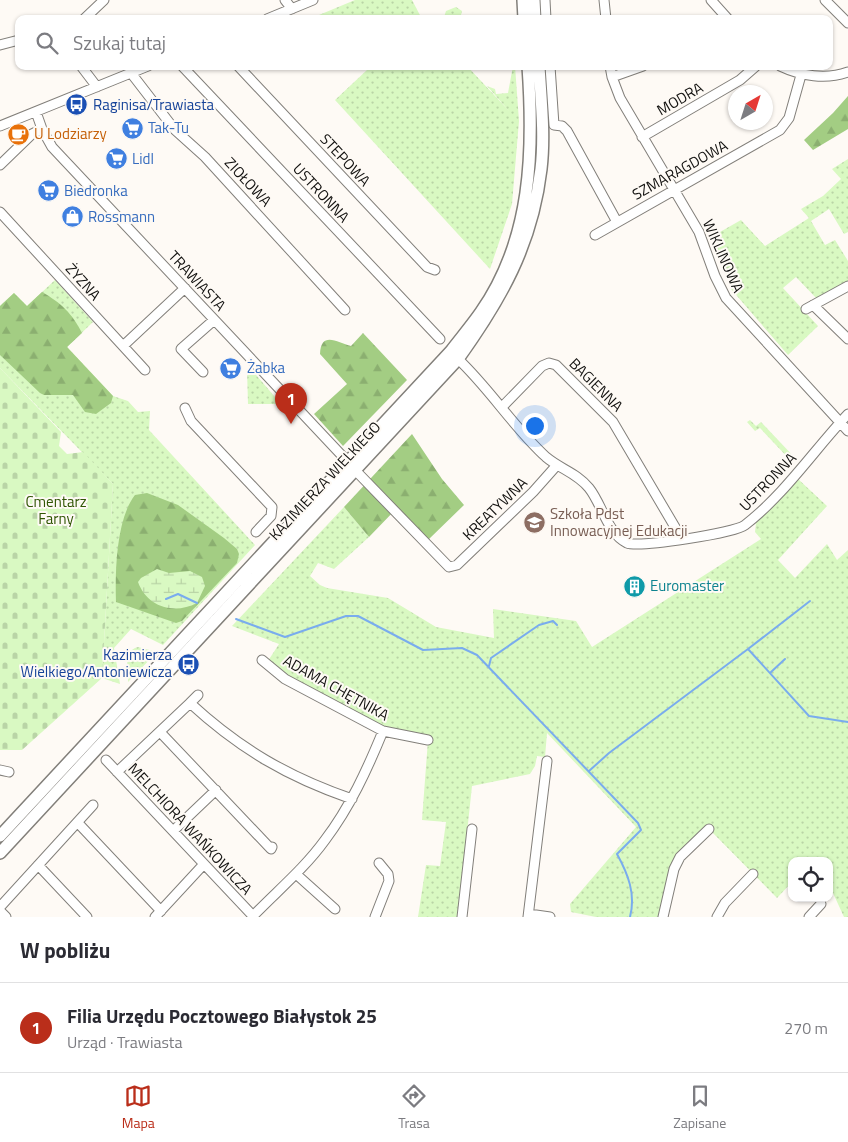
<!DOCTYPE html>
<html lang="pl">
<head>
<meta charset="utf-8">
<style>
	:root { --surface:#fff; --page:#f7f7f7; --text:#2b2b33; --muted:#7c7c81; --line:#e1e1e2; --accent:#ba2e1a }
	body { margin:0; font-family:"Titillium Web",sans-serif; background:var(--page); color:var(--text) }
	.controls { position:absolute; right:15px; bottom:15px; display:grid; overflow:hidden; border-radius:10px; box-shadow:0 1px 4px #0004 }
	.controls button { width:45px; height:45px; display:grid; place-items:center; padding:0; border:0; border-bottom:1px solid var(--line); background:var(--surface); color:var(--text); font:25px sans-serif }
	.compass { position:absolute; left:728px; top:85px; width:45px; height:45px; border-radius:50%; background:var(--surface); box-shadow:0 1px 4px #0004; rotate:39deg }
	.you { position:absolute; left:534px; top:425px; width:18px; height:18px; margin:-12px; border:4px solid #fff; border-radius:50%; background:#1a73e8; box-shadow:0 0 0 8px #1a73e833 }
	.badge { display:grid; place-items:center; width:32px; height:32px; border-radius:50%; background:var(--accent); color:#fff; font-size:16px; font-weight:700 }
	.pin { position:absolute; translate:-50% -41px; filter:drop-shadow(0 1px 2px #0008) }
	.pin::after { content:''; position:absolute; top:26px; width:18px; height:15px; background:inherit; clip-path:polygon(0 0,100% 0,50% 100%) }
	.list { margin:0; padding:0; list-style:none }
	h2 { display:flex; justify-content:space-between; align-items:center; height:65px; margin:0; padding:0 20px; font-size:21px }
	h2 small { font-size:16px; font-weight:400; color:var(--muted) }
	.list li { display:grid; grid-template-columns:32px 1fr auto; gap:15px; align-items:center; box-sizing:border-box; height:90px; padding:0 20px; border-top:1px solid var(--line) }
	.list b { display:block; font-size:19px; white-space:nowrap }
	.list p { margin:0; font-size:16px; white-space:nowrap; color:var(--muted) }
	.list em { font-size:16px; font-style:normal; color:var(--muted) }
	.icon { flex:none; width:28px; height:28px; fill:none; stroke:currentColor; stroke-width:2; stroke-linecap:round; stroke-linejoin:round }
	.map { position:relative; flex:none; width:848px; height:917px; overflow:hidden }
	.search { position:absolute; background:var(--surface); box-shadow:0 1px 4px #0004; left:15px; right:15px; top:15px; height:55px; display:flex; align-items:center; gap:12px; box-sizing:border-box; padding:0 18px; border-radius:10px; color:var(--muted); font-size:19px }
	.sheet { height:155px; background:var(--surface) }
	nav { display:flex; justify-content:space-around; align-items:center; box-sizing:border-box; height:70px; border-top:1px solid var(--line); background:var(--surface); font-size:14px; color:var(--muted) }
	nav a { display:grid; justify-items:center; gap:2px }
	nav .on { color:var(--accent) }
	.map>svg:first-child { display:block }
	.grass { fill:url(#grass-dots) }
	.forest { fill:url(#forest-firs) }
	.wetland { fill:url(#wetland-marsh) }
	.cemetery { fill:url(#cemetery-stones) }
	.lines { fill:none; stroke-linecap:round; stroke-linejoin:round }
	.stream { stroke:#79acee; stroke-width:2 }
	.minor-casing { stroke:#827f7a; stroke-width:11 }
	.major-casing { stroke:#827f7a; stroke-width:14 }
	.minor { stroke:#fff; stroke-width:9 }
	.major { stroke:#fff; stroke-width:11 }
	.labels { text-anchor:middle; stroke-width:4; stroke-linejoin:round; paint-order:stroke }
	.street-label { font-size:15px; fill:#12110f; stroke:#fefaf5 }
	.transit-label { font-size:15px; fill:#164399; stroke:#fefaf5; text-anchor:start }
	.shop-label { font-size:15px; fill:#366cbe; stroke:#fefaf5; text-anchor:start }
	.food-label { font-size:15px; fill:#c56008; stroke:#fefaf5; text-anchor:start }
	.park-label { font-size:15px; fill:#305503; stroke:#fefaf5 }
	.education-label { font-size:15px; fill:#785e54; stroke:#fefaf5; text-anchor:start }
	.culture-label { font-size:15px; fill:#0d838f; stroke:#fefaf5; text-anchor:start }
</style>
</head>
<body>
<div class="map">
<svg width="848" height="917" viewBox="0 0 848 917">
	<defs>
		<pattern id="grass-dots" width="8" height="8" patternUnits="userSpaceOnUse" patternTransform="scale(1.25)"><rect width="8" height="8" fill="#d9f9c2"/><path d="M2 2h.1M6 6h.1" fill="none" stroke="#b9d4a6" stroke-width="1.8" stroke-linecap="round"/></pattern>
		<pattern id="forest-firs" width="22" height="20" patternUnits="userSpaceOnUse" patternTransform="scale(1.25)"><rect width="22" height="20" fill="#a3cd83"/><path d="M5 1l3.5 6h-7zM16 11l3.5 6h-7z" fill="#8baf70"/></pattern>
		<pattern id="wetland-marsh" width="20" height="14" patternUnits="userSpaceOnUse" patternTransform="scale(1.25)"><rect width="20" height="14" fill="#d9f9c2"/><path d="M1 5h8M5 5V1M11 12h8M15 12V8" fill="none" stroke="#b9d4a6"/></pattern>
		<pattern id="cemetery-stones" width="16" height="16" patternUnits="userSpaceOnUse" patternTransform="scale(1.25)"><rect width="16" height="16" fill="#d9f9c2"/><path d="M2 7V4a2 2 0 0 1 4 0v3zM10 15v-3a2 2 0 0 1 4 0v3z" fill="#b9d4a6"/></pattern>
	</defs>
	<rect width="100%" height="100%" fill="#fefaf5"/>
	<path class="grass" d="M355,0H412L422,19H322L319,15Z
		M456,7L462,11L460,19H451L449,16L445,19L444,17L446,11Z
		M365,66H467L510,112L487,86L495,89L496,94L508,93L513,66H515L519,121L512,204L490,269L335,100L367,70Z
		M848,159V232L844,234L829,209L811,221L825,245L835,240L848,261V281L817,299L796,277L783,288L818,326L788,355L731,289L713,236L741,220L765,246L809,218L801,209L823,196L841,179L832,169Z
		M55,280L93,322L67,347L113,396L128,401L138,412L150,411L149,430L255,545L163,645L131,629L114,648L120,684L102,678L113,484L0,368V306L14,293L27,306Z
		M247,369H251L281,404H248Z
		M750,420L756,426L761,422L796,459L792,462L760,428L755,431L747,422Z
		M797,478L827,506L778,560L795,578L827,544L837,560L848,550V917H844L833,893L829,896V861H792V882L777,898L709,829L680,857L660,917H596L571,912L570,904L636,827L547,733L545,757L537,756L535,766L530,774L472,786L458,917H418L426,865L440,866L446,822L422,820L428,740L383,731L266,664L279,644L232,626L344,507L369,537L334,569L318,563L310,576L320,585L327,588L388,598L436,627L494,638L493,609L576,621L592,647L761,539L755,532L756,523Z
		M138,647L157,652L128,682C129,670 122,651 138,647Z"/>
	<path class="forest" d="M848,96V129L813,150L804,140L833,113Z
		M42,292C61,303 72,313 82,333L67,347L113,396L111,403L96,414L85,412L73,395H44L40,393L0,355V306L14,293L27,306Z
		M363,333L407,380L343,446L314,414L347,384L320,354C321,330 338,343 351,346Z
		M412,434L442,479L464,505L428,540L397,508L369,537L344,507Z
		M147,493L178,505L224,538L237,549L239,554L237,563L182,621L176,623L116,602C115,573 116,519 135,495Z"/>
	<path class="wetland" d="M157,569L169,573L190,571L202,577L205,586L197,603C174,615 147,607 138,582L141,578Z"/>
	<path class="cemetery" d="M0,368L61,432L59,446L67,454L83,452L113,484L102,678L22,750H0Z"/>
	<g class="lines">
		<path class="stream" d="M166,599L178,594L197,603
			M236,619L285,637L346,616H358L423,650L462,648L477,655L638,823L641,830L617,854C628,874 636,894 630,917
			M748,649L810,601
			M489,666L491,658L539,625L553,621L557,625
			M770,673L785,659
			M589,771L609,753L748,649L809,716L848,722"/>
		<defs>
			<path id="minor" d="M285,0L292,9
				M545,0L546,19
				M604,0L606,19
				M711,0L728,19
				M825,0L848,23
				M84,19L104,0
				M267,19L313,0
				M0,45L19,40
				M81,66L97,87
				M182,66L440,339
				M238,66L427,267L435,270
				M550,66L554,125L562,126L567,131L617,222
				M610,66L612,77L620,98L699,232L715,276L726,298L848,431
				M780,66C801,76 826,80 848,72
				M131,73L175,130L205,157L345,310
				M612,77L643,66
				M36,112L42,129L52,147L348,462
				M0,126L148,66
				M642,137L740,80L756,66
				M0,165L32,134L42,129
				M0,212L145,370
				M595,235L780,130L789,118L801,75
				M813,305L848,339
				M806,309L848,286
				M123,346L185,288
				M458,359C490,389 514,428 546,457C560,469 577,473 589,488C602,504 607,533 627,543C639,548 735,533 745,525C785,494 814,450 848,414
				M203,372L181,349L214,320
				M502,407L542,366L549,363L556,365L613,422L682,539
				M185,408L191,421L272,507L271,516L256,532
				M355,470L449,567L457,565L533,492L557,465
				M262,660L285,679L383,731L428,740
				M190,703L198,695
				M160,732L271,849L272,847
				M106,760L254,917
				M0,770L9,772
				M117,772L190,703C240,749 288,777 352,799
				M78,823L161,911
				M173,831L216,790
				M38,865L87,917
				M296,874L335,909
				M0,907L93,805
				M0,911L6,917
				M529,914L550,917
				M253,916C277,891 304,869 325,840C350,807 367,770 383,731
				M155,917L204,864
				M375,917L389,881L388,874L379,863
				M462,917L472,829
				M528,917L547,761
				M663,917L674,869L680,857L709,829
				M717,917L725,903L753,874
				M809,917L821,904"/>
			<path id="major" d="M523,0L524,19
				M534,0L535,19
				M0,836L451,351C461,338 472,325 481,312C532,239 534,151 528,66
				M0,853L458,359C501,299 532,245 541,169C545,135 541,100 539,66"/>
		</defs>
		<use href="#minor" class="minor-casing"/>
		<use href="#major" class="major-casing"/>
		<use href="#minor" class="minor"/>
		<use href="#major" class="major"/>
	</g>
	<defs>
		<symbol id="bus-disc" viewBox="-11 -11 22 22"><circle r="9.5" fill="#1a4fb4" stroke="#fefaf5"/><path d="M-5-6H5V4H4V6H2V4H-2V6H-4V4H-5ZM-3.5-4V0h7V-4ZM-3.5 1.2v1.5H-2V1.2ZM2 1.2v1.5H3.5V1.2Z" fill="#fff"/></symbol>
		<symbol id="supermarket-disc" viewBox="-11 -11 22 22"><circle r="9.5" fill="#3f7fe0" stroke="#fefaf5"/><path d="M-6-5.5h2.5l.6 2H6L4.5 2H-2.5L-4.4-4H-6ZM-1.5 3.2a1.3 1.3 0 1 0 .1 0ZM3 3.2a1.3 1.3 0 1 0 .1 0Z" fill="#fff"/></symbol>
		<symbol id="cafe-disc" viewBox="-11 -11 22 22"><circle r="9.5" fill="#e8710a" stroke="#fefaf5"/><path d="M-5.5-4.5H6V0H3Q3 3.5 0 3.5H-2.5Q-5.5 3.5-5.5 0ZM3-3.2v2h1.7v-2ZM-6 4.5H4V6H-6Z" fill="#fff"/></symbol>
		<symbol id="shop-disc" viewBox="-11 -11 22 22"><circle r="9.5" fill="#3f7fe0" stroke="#fefaf5"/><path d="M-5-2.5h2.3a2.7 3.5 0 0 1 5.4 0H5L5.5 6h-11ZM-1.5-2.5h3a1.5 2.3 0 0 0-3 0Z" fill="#fff"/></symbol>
		<symbol id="school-disc" viewBox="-11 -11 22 22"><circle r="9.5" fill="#8d6e63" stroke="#fefaf5"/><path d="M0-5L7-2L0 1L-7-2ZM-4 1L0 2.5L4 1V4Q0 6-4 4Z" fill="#fff"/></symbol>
		<symbol id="building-disc" viewBox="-11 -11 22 22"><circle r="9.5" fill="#0f9aa8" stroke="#fefaf5"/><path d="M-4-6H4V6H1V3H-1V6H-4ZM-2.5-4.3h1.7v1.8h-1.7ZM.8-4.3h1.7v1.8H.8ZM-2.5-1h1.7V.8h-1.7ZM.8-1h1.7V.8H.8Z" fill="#fff"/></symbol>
	</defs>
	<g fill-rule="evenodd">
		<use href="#bus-disc" x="64" y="92" width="25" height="25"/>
		<use href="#supermarket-disc" x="120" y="116" width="25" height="25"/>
		<use href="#cafe-disc" x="6" y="122" width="25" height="25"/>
		<use href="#supermarket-disc" x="104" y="146" width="25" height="25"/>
		<use href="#supermarket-disc" x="36" y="178" width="25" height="25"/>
		<use href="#shop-disc" x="60" y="204" width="25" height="25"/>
		<use href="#supermarket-disc" x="218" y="356" width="25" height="25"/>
		<use href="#school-disc" x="522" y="510" width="25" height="25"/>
		<use href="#building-disc" x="622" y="574" width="25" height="25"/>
		<use href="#bus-disc" x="176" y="652" width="25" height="25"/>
	</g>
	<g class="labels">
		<g class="street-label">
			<text transform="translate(680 99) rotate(-30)" y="5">MODRA</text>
			<text transform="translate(345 160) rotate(47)" y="5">STEPOWA</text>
			<text transform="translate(680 170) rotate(-29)" y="5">SZMARAGDOWA</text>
			<text transform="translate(248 182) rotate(47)" y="5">ZIOŁOWA</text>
			<text transform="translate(321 193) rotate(47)" y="5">USTRONNA</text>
			<text transform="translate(723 256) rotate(66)" y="5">WIKLINOWA</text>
			<text transform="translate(197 281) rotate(47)" y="5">TRAWIASTA</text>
			<text transform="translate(83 282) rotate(48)" y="5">ŻYZNA</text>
			<text transform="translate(596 385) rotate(45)" y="5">BAGIENNA</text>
			<text transform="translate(325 481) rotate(-47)" y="5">KAZIMIERZA WIELKIEGO</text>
			<text transform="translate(768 482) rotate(-46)" y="5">USTRONNA</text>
			<text transform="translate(495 509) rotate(-44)" y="5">KREATYWNA</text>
			<text transform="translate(336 688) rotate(29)" y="5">ADAMA CHĘTNIKA</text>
			<text transform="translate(190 829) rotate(47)" y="5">MELCHIORA WAŃKOWICZA</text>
		</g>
		<g class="transit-label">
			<text x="93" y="110">Raginisa/Trawiasta</text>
			<text x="172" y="660" text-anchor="end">Kazimierza<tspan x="172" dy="17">Wielkiego/Antoniewicza</tspan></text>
		</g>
		<g class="shop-label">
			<text x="148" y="133">Tak-Tu</text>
			<text x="132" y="164">Lidl</text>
			<text x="64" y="196">Biedronka</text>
			<text x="88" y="222">Rossmann</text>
			<text x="247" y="373">Żabka</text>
		</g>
		<g class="food-label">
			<text x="34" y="139">U Lodziarzy</text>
		</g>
		<g class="park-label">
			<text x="56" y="507">Cmentarz<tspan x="56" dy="17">Farny</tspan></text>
		</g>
		<g class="education-label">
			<text x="550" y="519">Szkoła Pdst<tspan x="550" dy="17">Innowacyjnej Edukacji</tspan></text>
		</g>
		<g class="culture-label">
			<text x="650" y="591">Euromaster</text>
		</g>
	</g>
</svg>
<div class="controls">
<button><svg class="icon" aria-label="locate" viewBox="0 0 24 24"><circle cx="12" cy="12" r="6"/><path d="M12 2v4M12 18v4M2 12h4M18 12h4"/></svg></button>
</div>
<svg class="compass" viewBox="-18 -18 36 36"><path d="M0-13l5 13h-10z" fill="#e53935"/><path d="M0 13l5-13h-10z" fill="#7c7c81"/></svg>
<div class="you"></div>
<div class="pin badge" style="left:291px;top:424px">1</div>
<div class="search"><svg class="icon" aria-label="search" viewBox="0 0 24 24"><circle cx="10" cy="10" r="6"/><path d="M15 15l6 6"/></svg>Szukaj tutaj</div>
</div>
<section class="sheet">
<h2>W pobliżu<small></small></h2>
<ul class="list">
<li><span class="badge">1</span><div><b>Filia Urzędu Pocztowego Białystok 25</b><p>Urząd · Trawiasta</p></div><em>270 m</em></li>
</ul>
</section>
<nav>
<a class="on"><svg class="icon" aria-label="map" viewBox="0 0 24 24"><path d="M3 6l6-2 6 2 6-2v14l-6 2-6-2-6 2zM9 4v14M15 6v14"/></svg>Mapa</a>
<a><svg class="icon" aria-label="directions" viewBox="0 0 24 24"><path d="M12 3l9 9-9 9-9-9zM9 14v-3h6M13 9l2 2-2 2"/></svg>Trasa</a>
<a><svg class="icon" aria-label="saved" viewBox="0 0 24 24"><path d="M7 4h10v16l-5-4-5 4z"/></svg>Zapisane</a>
</nav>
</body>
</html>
